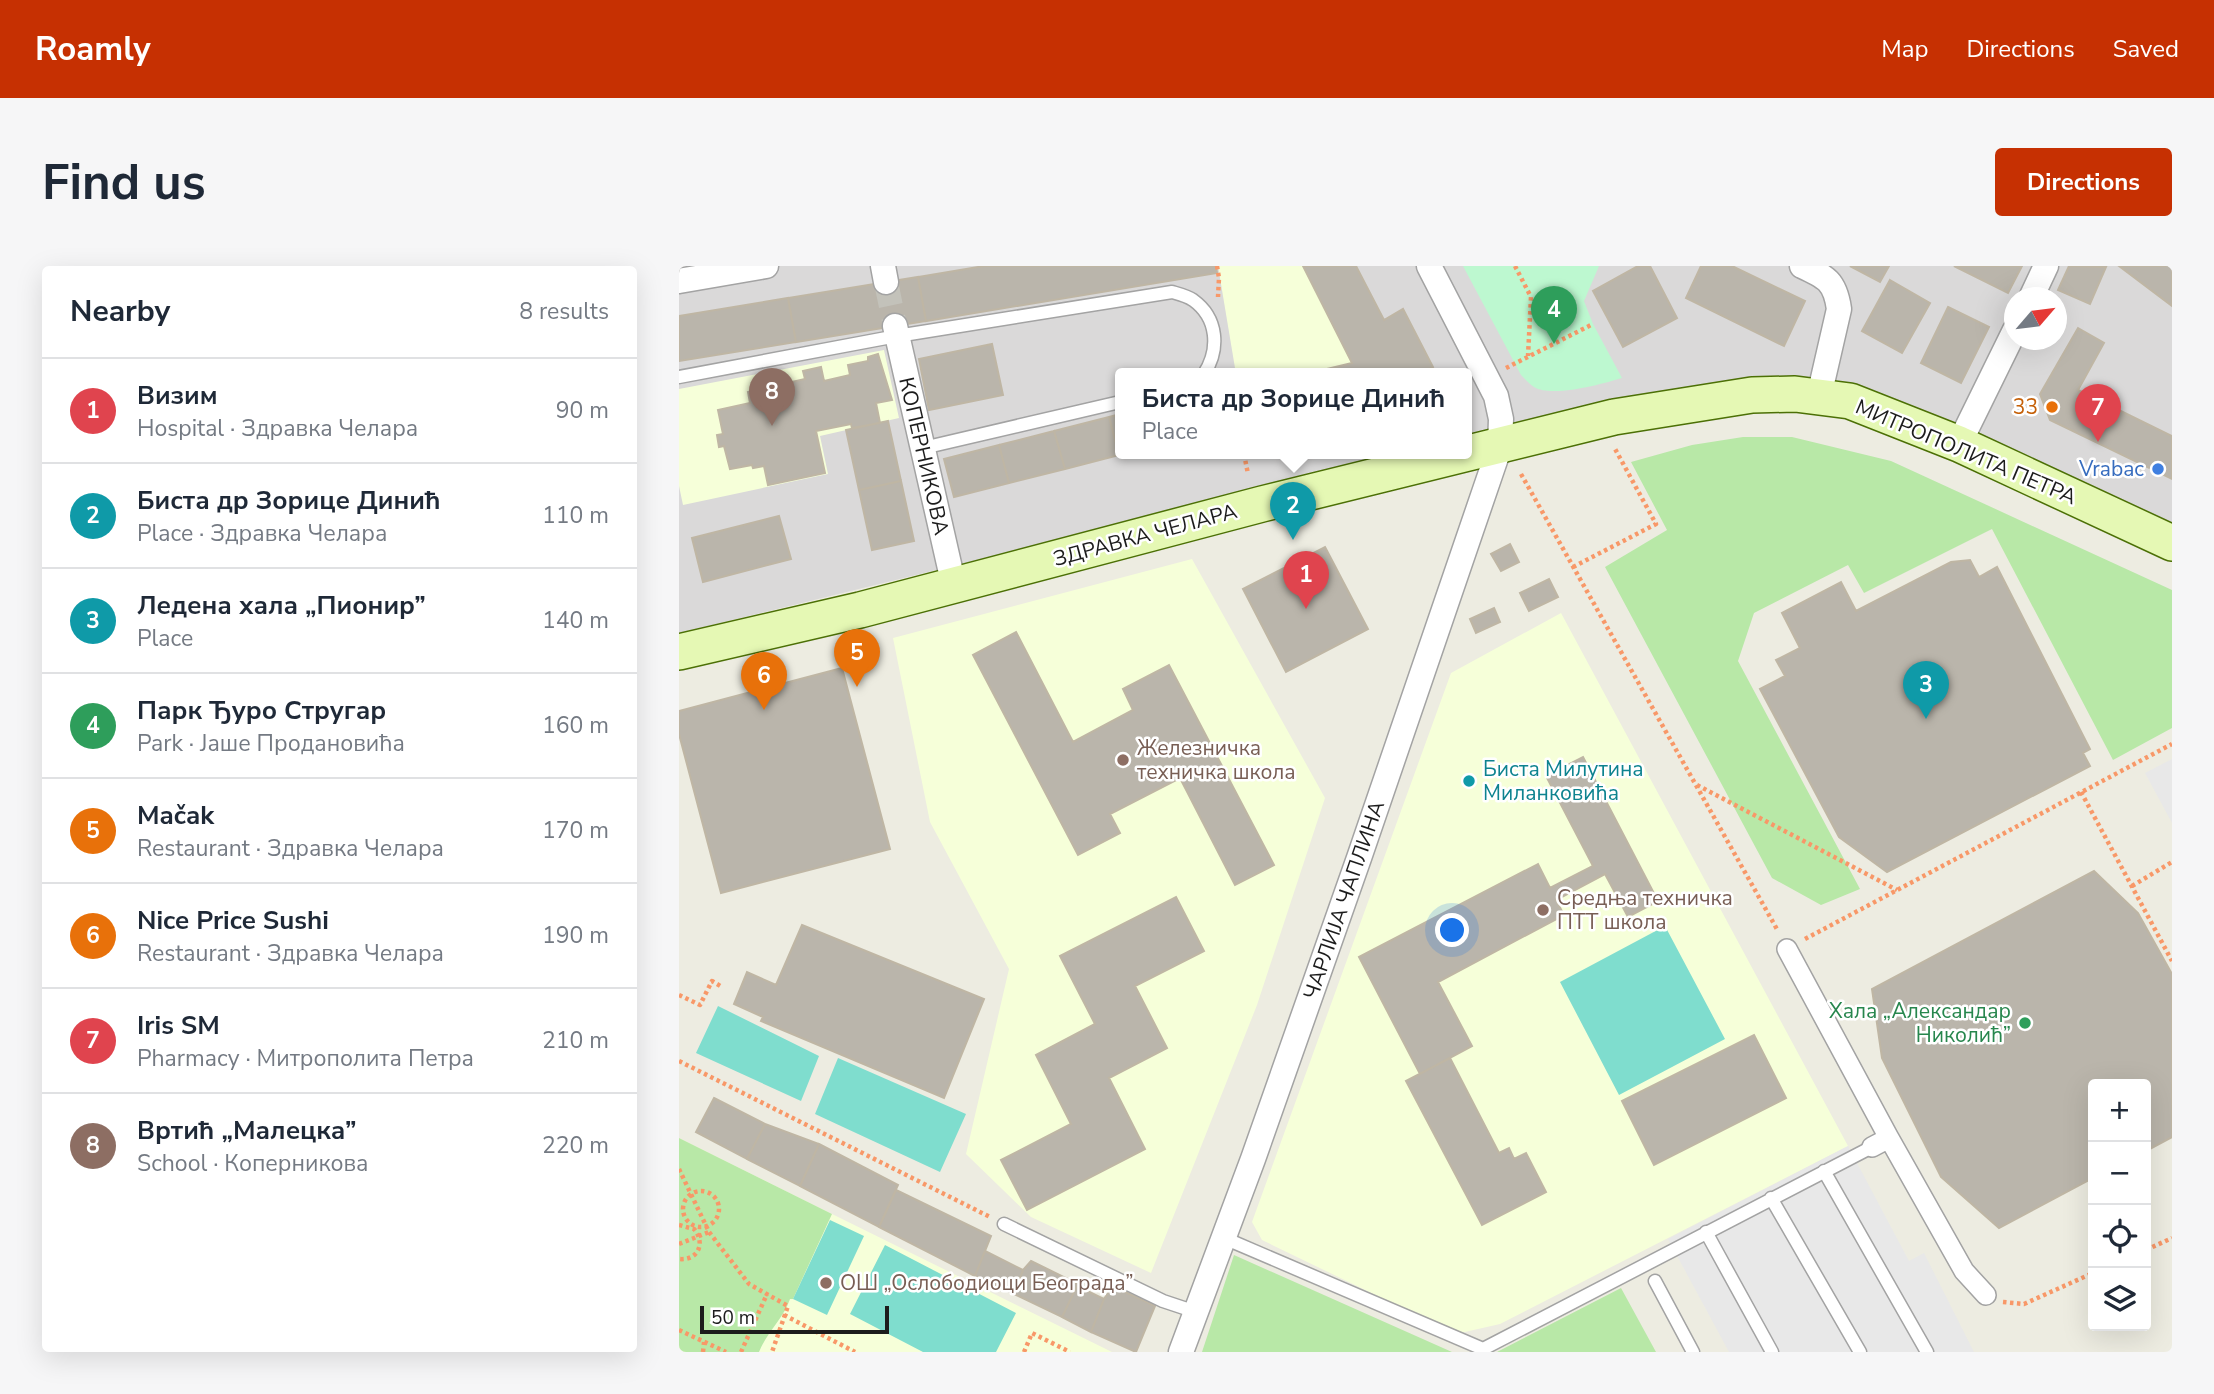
<!DOCTYPE html>
<html lang="en">
<head>
<meta charset="utf-8">
<style>
	:root { --surface:#fff; --page:#f6f6f7; --text:#1f2937; --muted:#747a83; --line:#e0e1e3; --accent:#c63002 }
	body { margin:0; font-family:"Nunito Sans",sans-serif; background:var(--page); color:var(--text) }
	.controls { position:absolute; right:21px; bottom:21px; display:grid; overflow:hidden; border-radius:7px; box-shadow:0 7px 28px #0002 }
	.controls button { width:63px; height:63px; display:grid; place-items:center; padding:0; border:0; border-bottom:2px solid var(--line); background:var(--surface); color:var(--text); font:35px sans-serif }
	.compass { position:absolute; left:1325px; top:21px; width:63px; height:63px; border-radius:50%; background:var(--surface); box-shadow:0 7px 28px #0002; rotate:62deg }
	.scale { position:absolute; left:21px; bottom:18px; width:189px; box-sizing:border-box; padding-left:7px; border:4px solid #1c1c1c; border-top:0; font-size:19px; line-height:24px; white-space:nowrap; color:#1c1c1c; -webkit-text-stroke:5px #fff; paint-order:stroke }
	.you { position:absolute; left:774px; top:665px; width:24px; height:24px; margin:-18px; border:5px solid #fff; border-radius:50%; background:#1a73e8; box-shadow:0 0 0 10px #1a73e833 }
	.badge { display:grid; place-items:center; width:46px; height:46px; border-radius:50%; background:var(--accent); color:#fff; font-size:23px; font-weight:700 }
	.pin { position:absolute; translate:-50% -58px; filter:drop-shadow(0 2px 4px #0008) }
	.pin::after { content:''; position:absolute; top:37px; width:24px; height:21px; background:inherit; clip-path:polygon(0 0,100% 0,50% 100%) }
	.popup { position:absolute; left:436px; top:102px; width:357px; height:91px; box-sizing:border-box; display:grid; place-content:center; border-radius:7px; background:var(--surface); filter:drop-shadow(0 2px 5px #0005); font-size:23px; white-space:nowrap; color:var(--muted) }
	.popup b { font-size:26px; color:var(--text) }
	.popup::after { content:''; position:absolute; left:50%; top:100%; margin-left:-14px; border:14px solid transparent; border-top-color:var(--surface) }
	.list { margin:0; padding:0; list-style:none }
	h2 { display:flex; justify-content:space-between; align-items:center; height:91px; margin:0; padding:0 28px; font-size:30px }
	h2 small { font-size:23px; font-weight:400; color:var(--muted) }
	.list li { display:grid; grid-template-columns:46px 1fr auto; gap:21px; align-items:center; box-sizing:border-box; height:105px; padding:0 28px; border-top:2px solid var(--line) }
	.list b { display:block; font-size:26px; white-space:nowrap }
	.list p { margin:0; font-size:23px; white-space:nowrap; color:var(--muted) }
	.list em { font-size:23px; font-style:normal; color:var(--muted) }
	.icon { flex:none; width:38px; height:38px; fill:none; stroke:currentColor; stroke-width:2; stroke-linecap:round; stroke-linejoin:round }
	.map { position:relative; flex:none; width:1493px; height:1086px; overflow:hidden; border-radius:7px }
	header { display:flex; align-items:center; gap:42px; box-sizing:border-box; height:98px; padding:0 35px; background:var(--accent); color:#fff }
	header strong { font-size:33px }
	nav { display:flex; gap:38px; margin-inline-start:auto; font-size:24px }
	.intro { display:flex; align-items:center; justify-content:space-between; box-sizing:border-box; height:168px; padding:0 42px }
	h1 { margin:0; font-size:49px }
	.button { padding:18px 32px; border-radius:7px; background:var(--accent); color:#fff; font-size:24px; font-weight:700 }
	main { display:flex; gap:42px; padding:0 42px }
	aside { flex:1; background:var(--surface); border-radius:7px; box-shadow:0 7px 28px #0002 }
	.map>svg:first-child { display:block }
	.residential { fill:#dad9d9; fill-rule:evenodd }
	.education { fill:#f6ffd9 }
	.grass { fill:#b8e8a7 }
	.park { fill:#bdf8d0 }
	.pitch { fill:#7fddce }
	.parking { fill:#e8e8e8 }
	.building { fill:#bab5ab; stroke:#bfb6a4; stroke-width:2 }
	.lines { fill:none; stroke-linecap:round; stroke-linejoin:round }
	.minor-tunnel { stroke:#c3c2ba; stroke-width:24; stroke-dasharray:24 12; stroke-linecap:butt }
	.service-casing { stroke:#a3a3a3; stroke-width:15 }
	.pedestrian-casing { stroke:#a3a3a3; stroke-width:22 }
	.minor-casing { stroke:#a3a3a3; stroke-width:27 }
	.secondary-casing { stroke:#4c7006; stroke-width:38 }
	.path { stroke:#f89868; stroke-width:4.5; stroke-dasharray:3.5 3.5; stroke-linecap:butt }
	.service { stroke:#fff; stroke-width:12 }
	.pedestrian { stroke:#fff; stroke-width:19 }
	.minor { stroke:#fff; stroke-width:24 }
	.secondary { stroke:#e5f8b4; stroke-width:35 }
	.food-dot { fill:#e8710a; stroke:#fff; stroke-width:2.5 }
	.shop-dot { fill:#3f7fe0; stroke:#fff; stroke-width:2.5 }
	.education-dot { fill:#8d6e63; stroke:#fff; stroke-width:2.5 }
	.culture-dot { fill:#0f9aa8; stroke:#fff; stroke-width:2.5 }
	.leisure-dot { fill:#2e9e5b; stroke:#fff; stroke-width:2.5 }
	.labels { text-anchor:middle; stroke-width:5; stroke-linejoin:round; paint-order:stroke }
	.food-label { font-size:21px; fill:#c56008; stroke:#fff; text-anchor:end }
	.street-label { font-size:21px; fill:#1c1c1c; stroke:#fff }
	.shop-label { font-size:21px; fill:#366cbe; stroke:#fff; text-anchor:end }
	.education-label { font-size:21px; fill:#785e54; stroke:#fff; text-anchor:start }
	.culture-label { font-size:21px; fill:#0d838f; stroke:#fff; text-anchor:start }
	.leisure-label { font-size:21px; fill:#27864d; stroke:#fff; text-anchor:end }
</style>
</head>
<body>
<header>
<strong>Roamly</strong>
<nav><a>Map</a><a>Directions</a><a>Saved</a></nav>
</header>
<div class="intro"><h1>Find us</h1><a class="button">Directions</a></div>
<main>
<aside>
<h2>Nearby<small>8 results</small></h2>
<ul class="list">
<li><span class="badge" style="background:#e0444e">1</span><div><b>Визим</b><p>Hospital · Здравка Челара</p></div><em>90 m</em></li>
<li><span class="badge" style="background:#0f9aa8">2</span><div><b>Биста др Зорице Динић</b><p>Place · Здравка Челара</p></div><em>110 m</em></li>
<li><span class="badge" style="background:#0f9aa8">3</span><div><b>Ледена хала „Пионир”</b><p>Place</p></div><em>140 m</em></li>
<li><span class="badge" style="background:#2e9e5b">4</span><div><b>Парк Ђуро Стругар</b><p>Park · Јаше Продановића</p></div><em>160 m</em></li>
<li><span class="badge" style="background:#e8710a">5</span><div><b>Mačak</b><p>Restaurant · Здравка Челара</p></div><em>170 m</em></li>
<li><span class="badge" style="background:#e8710a">6</span><div><b>Nice Price Sushi</b><p>Restaurant · Здравка Челара</p></div><em>190 m</em></li>
<li><span class="badge" style="background:#e0444e">7</span><div><b>Iris SM</b><p>Pharmacy · Митрополита Петра</p></div><em>210 m</em></li>
<li><span class="badge" style="background:#8d6e63">8</span><div><b>Вртић „Малецка”</b><p>School · Коперникова</p></div><em>220 m</em></li>
</ul>
</aside>
<div class="map">
<svg width="1493" height="1086" viewBox="0 0 1493 1086">
	<rect width="100%" height="100%" fill="#edece1"/>
	<path class="residential" d="M0,0H1493V263L1199,131L787,175V108H441V188H731L0,367ZM1336,32H1378V74H1336Z"/>
	<path class="education" d="M539,0H677L705,54L724,43L754,101L741,108H557Z
		M205,84L220,152L141,170L149,208L4,239L0,220V123Z
		M513,293L646,532L578,739L472,1007L352,951L287,888L330,703L251,556L214,372Z
		M882,347L1169,880L821,1058L777,1068L583,974L573,956L772,407Z
		M0,872L153,948L433,1086H0Z"/>
	<path class="grass" d="M1064,171H1113L1212,195L1493,324V462L1434,494L1313,263L1185,327L1169,299L1075,347L1059,395L1181,623L1142,639L1093,612L926,301L988,264L952,196L1013,179Z
		M0,872L153,948L114,1033H111C104,1053 88,1066 80,1086H0Z
		M555,989L773,1086H523Z
		M942,1022L977,1086H818Z"/>
	<path class="park" d="M784,0H920L905,35L914,58L943,112C923,118 873,132 855,121C850,118 846,113 842,109Z"/>
	<path class="pitch" d="M986,660L1046,773L940,829L881,716Z
		M39,740L140,790L122,835L17,787Z
		M159,792L287,848L261,906L136,848Z
		M151,954L185,970L148,1049L114,1033Z
		M206,979L337,1047L317,1086H244L171,1048Z"/>
	<path class="parking" d="M1493,493V557L1466,507Z
		M1169,880L1230,995L1245,987L1295,1086H1050L989,973Z"/>
	<path class="building" d="M305,0H537L538,7L247,55L239,11Z
		M624,0H677L705,54L724,43L754,101L741,108H627L673,97Z
		M959,0H971L998,52L944,81L914,25Z
		M1022,0H1053L1126,35L1105,80L1007,32Z
		M1171,0H1210L1201,16Z
		M1275,0H1343L1329,27Z
		M1390,0L1427,1L1411,38L1379,24Z
		M1440,0H1493V40Z
		M239,11L247,55L117,76L109,32Z
		M1211,14L1251,37L1223,87L1183,65Z
		M109,32L117,76L0,95V50Z
		M1269,41L1310,61L1282,117L1242,97Z
		M1399,62L1425,77L1399,124L1493,170V213L1371,154L1361,128Z
		M313,78L324,129L250,144L240,93Z
		M199,88L213,134L197,137L201,157L173,162L172,158L137,165L146,207L89,219L85,200L74,202L73,199L51,203L45,180L40,181L38,169L44,168L39,144L71,137L69,126L126,113L124,105L142,101L145,115L171,109L169,99L189,95V91Z
		M441,148V188H444L440,189L430,151Z
		M430,151L440,189L386,203L375,165Z
		M209,155L222,215L180,224L167,164Z
		M375,165L386,203L330,217L320,179Z
		M320,179L330,217L275,231L265,193Z
		M222,215L235,275L193,284L180,224Z
		M100,250L112,293L24,316L13,272Z
		M831,278L840,296L822,305L812,288Z
		M646,281L689,363L607,406L564,323Z
		M1291,294L1300,311L1318,301L1411,483L1404,487L1411,500L1208,606L1160,571L1081,423L1106,410L1097,394L1121,382L1103,347L1162,316L1177,345L1272,296Z
		M870,313L879,331L850,345L841,327Z
		M815,342L821,356L797,367L791,353Z
		M337,366L394,476L454,444L444,423L490,399L595,599L556,619L501,512L431,548L441,567L399,589L294,389Z
		M163,402L211,583L42,627L0,468V445Z
		M904,491L979,635L949,651L926,608L877,634L885,649L759,716L793,780L741,808L680,691L859,598L871,622L914,600L867,510Z
		M1415,605L1459,647L1493,708V871L1467,885V818H1414V912L1320,962L1262,911L1203,792L1193,723Z
		M497,631L525,685L456,720L488,782L430,812L466,883L348,944L322,894L392,858L357,789L416,758L381,690Z
		M123,659L305,733L265,832L82,755L84,751L55,738L68,706L97,719Z
		M1075,769L1107,832L975,899L943,835Z
		M771,792L820,887L830,882L835,893L847,887L867,926L803,959L727,815Z
		M35,832L86,858L68,893L17,866Z
		M86,858L140,878L121,920L68,893Z
		M140,878L219,919L200,961L121,920Z
		M217,924L312,970L296,1010L200,961Z
		M306,985L344,1004L335,1028L296,1010Z
		M352,995L399,1018L383,1051L335,1028L344,1004Z
		M398,1020L425,1033L412,1066L383,1051Z
		M434,1020L476,1040L457,1086L412,1066L425,1033Z"/>
	<g class="lines">
		<path class="minor-tunnel" d="M207,16L216,60"/>
		<defs>
			<path id="service" d="M0,111L218,70L493,26C500,28 508,30 514,34C539,52 541,83 525,108
				M244,182L441,136
				M1145,905L1248,1086
				M1092,932L1181,1086
				M325,958L484,1035L517,1046
				M1027,966L1093,1086
				M545,972L804,1083L1193,881
				M976,1015L1014,1086"/>
			<path id="pedestrian" d="M1108,683L1210,872L1193,881
				M1210,872L1285,1005L1307,1029"/>
			<path id="minor" d="M204,0L207,16
				M1123,0C1147,11 1156,15 1160,43L1140,130
				M0,15L87,0
				M1352,32L1367,0
				M216,60L275,320
				M1280,178L1336,64
				M502,1086L574,893L680,592L821,180L822,153L817,130L750,0"/>
			<path id="secondary" d="M0,386L181,344L583,238L935,151L1073,129L1116,128L1171,135L1280,178L1493,277"/>
		</defs>
		<use href="#service" class="service-casing"/>
		<use href="#pedestrian" class="pedestrian-casing"/>
		<use href="#minor" class="minor-casing"/>
		<use href="#secondary" class="secondary-casing"/>
		<path class="path" d="M538,0L540,12L539,31
			M836,0L852,31L849,90
			M827,102L914,58
			M565,188L569,208
			M842,208L1099,665
			M894,301L977,258L935,181
			M1018,519L1218,624
			M1402,526L1493,695
			M1453,620L1493,596
			M1126,673L1493,478
			M0,729L21,739L33,715L43,721
			M0,795L311,951
			M0,903L30,966L70,1018L109,1040L93,1086
			M4 943a18 18 0 1 1 36 0a18 18 0 1 1-36 0Z
			M0,959L15,963C27,977 19,995 0,993
			M0,978L30,966
			M1467,984L1493,972
			M1324,1036L1345,1038L1414,1007
			M105,1049L176,1086
			M0,1064L47,1086
			M24,1086L25,1076
			M62,1086L88,1028
			M345,1086L353,1067L391,1086"/>
		<use href="#service" class="service"/>
		<use href="#pedestrian" class="pedestrian"/>
		<use href="#minor" class="minor"/>
		<use href="#secondary" class="secondary"/>
	</g>
	<circle class="food-dot" cx="1373" cy="141" r="7"/>
	<circle class="shop-dot" cx="1479" cy="203" r="7"/>
	<g class="education-dot">
		<circle cx="444" cy="494" r="7"/>
		<circle cx="864" cy="644" r="7"/>
		<circle cx="147" cy="1017" r="7"/>
	</g>
	<circle class="culture-dot" cx="790" cy="515" r="7"/>
	<circle class="leisure-dot" cx="1346" cy="757" r="7"/>
	<g class="labels">
		<g class="food-label">
			<text x="1359" y="148">33</text>
		</g>
		<g class="street-label">
			<text transform="translate(1287 186) rotate(23)" y="7">МИТРОПОЛИТА ПЕТРА</text>
			<text transform="translate(245 190) rotate(77)" y="7">КОПЕРНИКОВА</text>
			<text transform="translate(466 269) rotate(-15)" y="7">ЗДРАВКА ЧЕЛАРА</text>
			<text transform="translate(665 634) rotate(-71)" y="7">ЧАРЛИЈА ЧАПЛИНА</text>
		</g>
		<g class="shop-label">
			<text x="1465" y="210">Vrabac</text>
		</g>
		<g class="education-label">
			<text x="458" y="489">Железничка<tspan x="458" dy="24">техничка школа</tspan></text>
			<text x="878" y="639">Средња техничка<tspan x="878" dy="24">ПТТ школа</tspan></text>
			<text x="161" y="1024">ОШ „Ослободиоци Београда”</text>
		</g>
		<g class="culture-label">
			<text x="804" y="510">Биста Милутина<tspan x="804" dy="24">Миланковића</tspan></text>
		</g>
		<g class="leisure-label">
			<text x="1332" y="752">Хала „Александар<tspan x="1332" dy="24">Николић”</tspan></text>
		</g>
	</g>
</svg>
<div class="controls">
<button>+</button>
<button>−</button>
<button><svg class="icon" aria-label="locate" viewBox="0 0 24 24"><circle cx="12" cy="12" r="6"/><path d="M12 2v4M12 18v4M2 12h4M18 12h4"/></svg></button>
<button><svg class="icon" aria-label="layers" viewBox="0 0 24 24"><path d="M12 4l9 5-9 5-9-5zM3 14l9 5 9-5"/></svg></button>
</div>
<svg class="compass" viewBox="-18 -18 36 36"><path d="M0-13l5 13h-10z" fill="#e53935"/><path d="M0 13l5-13h-10z" fill="#747a83"/></svg>
<div class="scale">50 m</div>
<div class="you"></div>
<div class="pin badge" style="left:627px;top:343px;background:#e0444e">1</div>
<div class="pin badge" style="left:614px;top:274px;background:#0f9aa8">2</div>
<div class="popup"><b>Биста др Зорице Динић</b>Place</div>
<div class="pin badge" style="left:1247px;top:453px;background:#0f9aa8">3</div>
<div class="pin badge" style="left:875px;top:78px;background:#2e9e5b">4</div>
<div class="pin badge" style="left:178px;top:421px;background:#e8710a">5</div>
<div class="pin badge" style="left:85px;top:444px;background:#e8710a">6</div>
<div class="pin badge" style="left:1419px;top:176px;background:#e0444e">7</div>
<div class="pin badge" style="left:93px;top:160px;background:#8d6e63">8</div>
</div>
</main>
</body>
</html>
